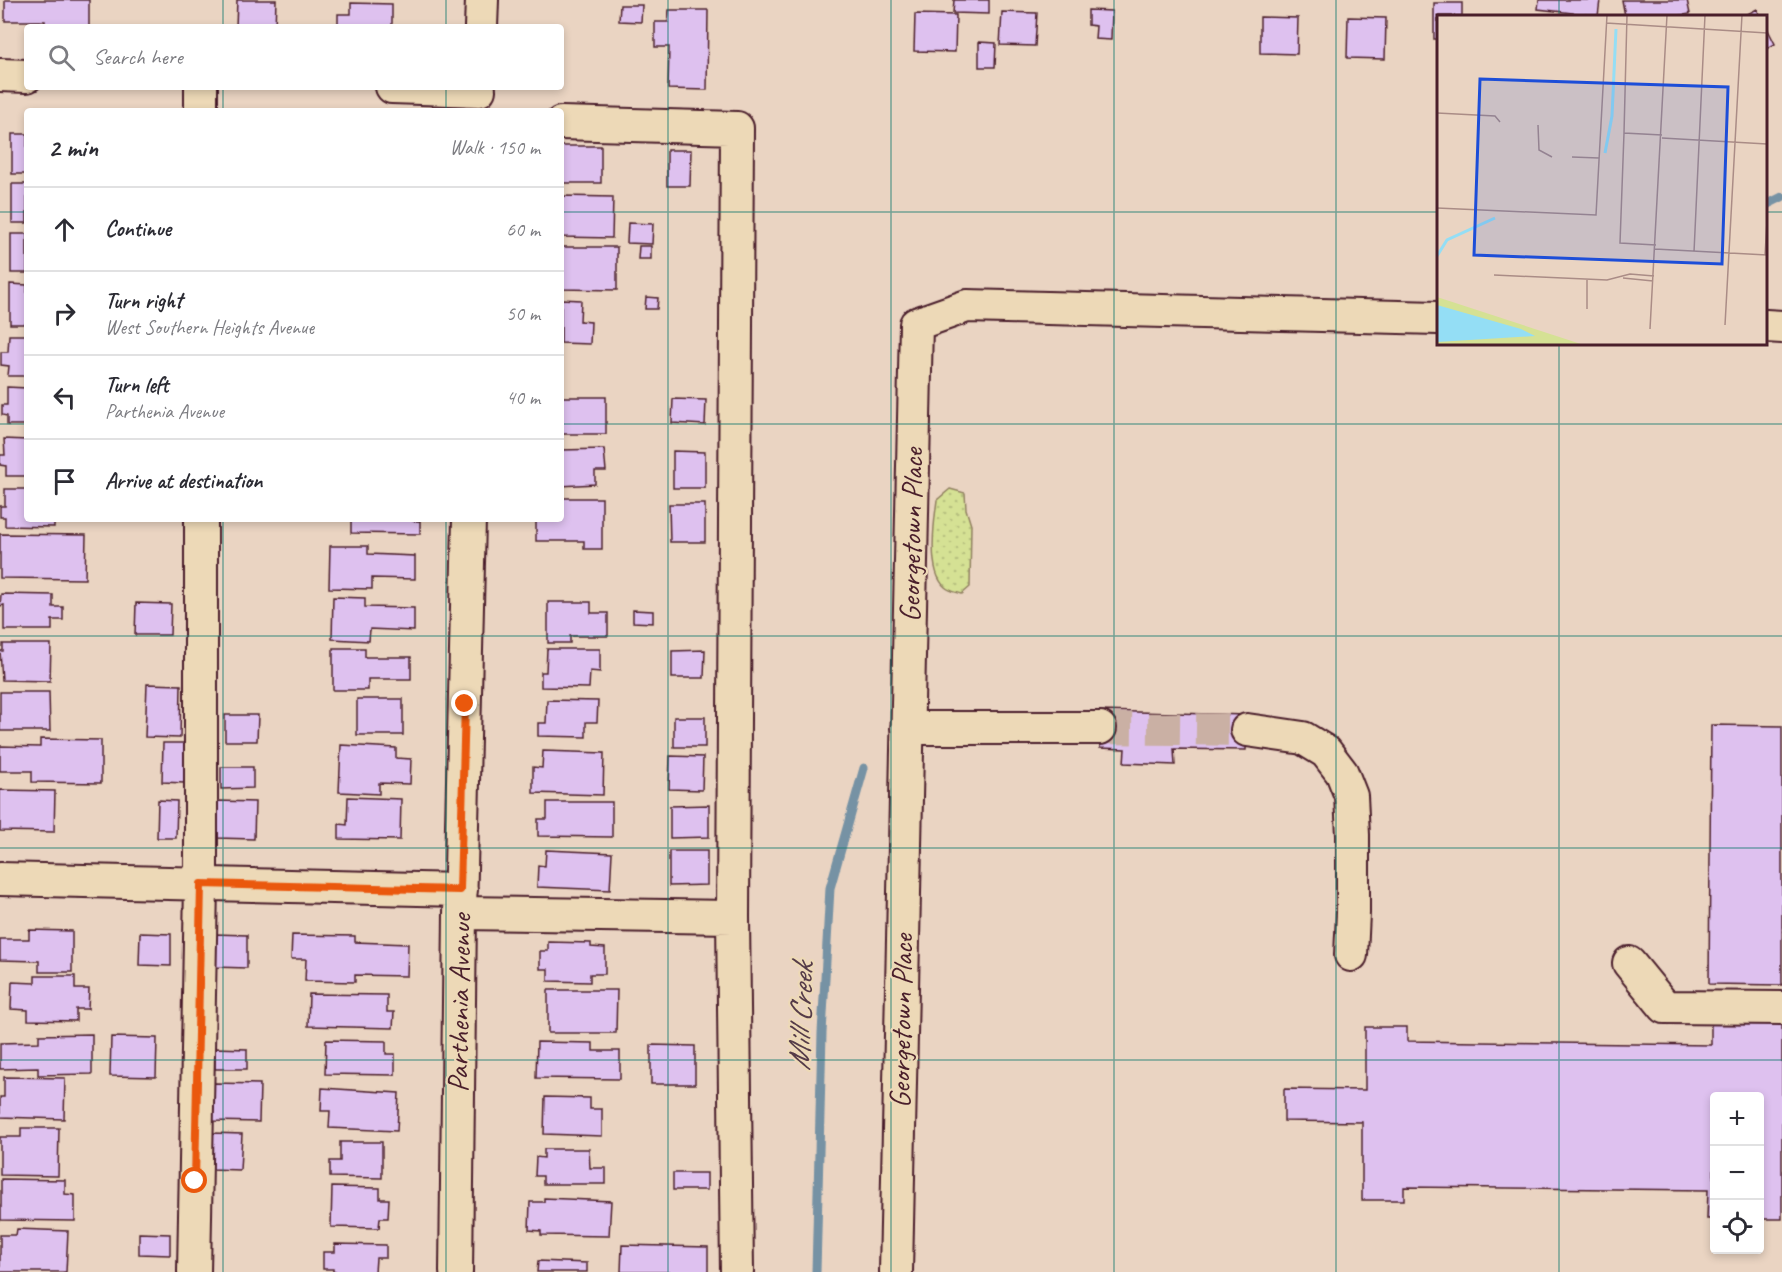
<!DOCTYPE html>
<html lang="en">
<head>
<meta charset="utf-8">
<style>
	:root { --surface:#fff; --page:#f2f2f3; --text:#2b2b33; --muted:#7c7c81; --line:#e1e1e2 }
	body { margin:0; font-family:Caveat,sans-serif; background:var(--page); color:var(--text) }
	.controls { position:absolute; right:18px; bottom:18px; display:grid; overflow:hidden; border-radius:6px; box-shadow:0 3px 9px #0003 }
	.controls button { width:54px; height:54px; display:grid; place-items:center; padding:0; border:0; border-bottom:2px solid var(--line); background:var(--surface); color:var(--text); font:30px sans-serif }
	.stop { position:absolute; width:18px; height:18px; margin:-14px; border:4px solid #ea580c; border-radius:50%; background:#fff }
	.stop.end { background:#ea580c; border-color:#fff; box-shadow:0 2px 6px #0008 }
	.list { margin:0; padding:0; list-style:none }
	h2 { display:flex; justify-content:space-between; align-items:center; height:78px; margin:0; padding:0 24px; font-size:26px }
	h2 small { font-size:20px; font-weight:400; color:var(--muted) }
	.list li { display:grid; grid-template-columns:39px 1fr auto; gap:18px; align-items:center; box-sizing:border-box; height:84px; padding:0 24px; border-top:2px solid var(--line) }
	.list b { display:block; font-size:22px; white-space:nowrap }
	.list p { margin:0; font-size:20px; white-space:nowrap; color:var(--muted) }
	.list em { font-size:20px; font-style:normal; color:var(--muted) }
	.icon { flex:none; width:33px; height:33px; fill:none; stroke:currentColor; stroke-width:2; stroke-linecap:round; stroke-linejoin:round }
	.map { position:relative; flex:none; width:1782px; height:1272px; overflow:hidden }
	.search { position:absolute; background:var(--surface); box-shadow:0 3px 9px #0003; left:24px; top:24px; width:540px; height:66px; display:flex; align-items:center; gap:15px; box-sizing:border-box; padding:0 21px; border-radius:6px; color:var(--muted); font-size:22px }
	.panel { position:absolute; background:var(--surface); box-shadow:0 3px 9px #0003; left:24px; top:108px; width:540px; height:414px; border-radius:6px }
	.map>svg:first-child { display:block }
	.grass { fill:url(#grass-dots); stroke:#908060; stroke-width:1.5 }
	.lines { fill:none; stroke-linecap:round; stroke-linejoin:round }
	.stream { stroke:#7692a4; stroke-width:9 }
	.building { fill:#dec1ef; stroke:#4a1f2b; stroke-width:1.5 }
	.minor-tunnel { stroke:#cab0a4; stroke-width:32; stroke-dasharray:32 16; stroke-linecap:butt }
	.minor-casing { stroke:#4a1f2b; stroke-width:36 }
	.minor { stroke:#edd9b7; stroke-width:32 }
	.route { stroke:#ea580c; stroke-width:8 }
	.grid { fill:none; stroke:#0f766e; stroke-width:1.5; stroke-opacity:0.55 }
	.labels { text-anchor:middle; stroke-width:4.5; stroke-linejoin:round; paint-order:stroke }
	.street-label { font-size:30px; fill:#4a1f2b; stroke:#edd9b7 }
	.water-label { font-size:32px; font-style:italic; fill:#553c49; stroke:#edd9b7 }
	.inset-river { fill:none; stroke:#94def5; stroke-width:3 }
	.inset-road { fill:none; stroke:#aa8c86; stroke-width:1.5 }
	.view { fill:#1d4ed8; fill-opacity:0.15; stroke:#1d4ed8; stroke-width:3 }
	.inset-edge { fill:none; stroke:#4a1f2b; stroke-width:3 }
</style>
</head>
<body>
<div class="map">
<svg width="1782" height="1272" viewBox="0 0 1782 1272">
	<defs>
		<pattern id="grass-dots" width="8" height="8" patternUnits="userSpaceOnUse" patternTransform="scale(1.5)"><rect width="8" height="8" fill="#d5e194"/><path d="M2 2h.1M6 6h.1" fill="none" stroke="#b8c180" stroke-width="1.8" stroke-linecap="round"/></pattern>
	</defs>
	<rect width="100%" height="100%" fill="#ead4c2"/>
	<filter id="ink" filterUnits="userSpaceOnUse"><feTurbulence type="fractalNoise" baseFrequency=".0167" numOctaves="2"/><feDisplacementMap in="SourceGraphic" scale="12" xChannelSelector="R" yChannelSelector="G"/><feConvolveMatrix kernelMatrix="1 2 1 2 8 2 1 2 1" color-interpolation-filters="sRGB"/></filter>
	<g filter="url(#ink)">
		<path class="grass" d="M950,489L965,493L966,509L971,525L970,587L962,594C956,592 949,591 945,587C927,572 934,522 937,500Z"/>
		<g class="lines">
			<path class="stream" d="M1766,205L1782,197
				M816,1272L822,1033L830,888L864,768"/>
		</g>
		<path class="building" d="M5,0H89V27H45V21H5Z
			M237,0H276L275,27H236Z
			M954,0H989V14L953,13Z
			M1539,0H1600L1598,16L1538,9Z
			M1622,0H1687L1690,14L1678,16H1625Z
			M351,3L392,4V27H338V14H351Z
			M1434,3H1462V16H1438V39H1434Z
			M620,5H642L641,22L619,21Z
			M1757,9L1760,16H1744Z
			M669,10H708L707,90L668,89L669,47H655V22H668Z
			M1088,10L1112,11L1111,40L1095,39L1096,26L1088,25Z
			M1002,12L1037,13L1035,46L1000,45Z
			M915,14L956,15L955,52L914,51Z
			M1260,17L1298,18L1297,54L1260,53Z
			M1348,17L1386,18L1385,59L1347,58Z
			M1766,26L1775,44L1766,49Z
			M979,42L996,43L995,67H979Z
			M12,134H27V174H12Z
			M561,146H601V183H561Z
			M667,150H691L690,186H667Z
			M12,184H27V223H12Z
			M561,196L613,197L612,238L561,237Z
			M628,223L653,224L652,244L627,243Z
			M11,234H27V273H11Z
			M639,246H651V259H638Z
			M561,247H617V290L561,289Z
			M10,284L27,285V324H10Z
			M646,297L658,298L657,309H645Z
			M561,299L581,300L580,321L591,322L590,344L561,343Z
			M9,335H27V376H8L9,366L1,365V352H8Z
			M7,387L27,388V425H7V416L2,415V405H7Z
			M561,397H606V434H561Z
			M673,399L706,400L705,425L672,423Z
			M4,439L27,440V476H6V466L0,465V455H5Z
			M604,449L606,471H595V484L561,486V450Z
			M673,451L705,452V488H673Z
			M5,489H27V519H54V527L5,526V517H0V506H5Z
			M561,498H602V549H584V541H536V519H561Z
			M669,504H705V542H670Z
			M351,519H413V521H420V534L351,533Z
			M0,534L86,535L85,579L0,578Z
			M330,546H368V554L415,556V579L372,578V589L329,588Z
			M1,594L53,595V607H63V620H52V630H4V605L0,606Z
			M333,597L365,598V607L414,608V631L370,629L369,641L332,639Z
			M548,602H591V613H608V636H570V643H548Z
			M136,603L171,604L170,635H135Z
			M633,610L653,611V623L633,622Z
			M3,644H51L50,681L2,680L0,651H3Z
			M333,648H365V657H411V679H368V690H333Z
			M547,649H600V672L590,671L589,688L541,687V672H546Z
			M705,650L704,678H672V651Z
			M147,684L181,685L180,738L145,737Z
			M0,692H49L50,731H0Z
			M357,699H403V735H357Z
			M547,700L598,701L597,722H586V737L538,736V723H546Z
			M1100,711L1247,715L1246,750L1174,749L1175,765L1124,763L1125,749L1100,748Z
			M225,715H258L257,741H225Z
			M674,717H705V747H674Z
			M1711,725L1782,726V985L1709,984Z
			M40,739L101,740V783L32,782V771H0V746L40,747Z
			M163,743H185L184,783L162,782Z
			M341,745L396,748V758L411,759L410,784L379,783V794L339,792Z
			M543,751L604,753L603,795L533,793V767L542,768Z
			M670,756L703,757L702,790L669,789Z
			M221,767H253V788L221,789Z
			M0,790L55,791L54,832L0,831Z
			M348,797L401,799L400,840L339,839V824L347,825Z
			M158,800L177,801L176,838H157Z
			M218,801L255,802L254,839L217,838Z
			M547,802H612V837L538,836V819H547Z
			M709,805V837L670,838V806Z
			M546,850L612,853L610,890L537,887L538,865L545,866Z
			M669,851H707V885L669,886Z
			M29,930L72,931V972H39V961L0,960V939H29Z
			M140,933L171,934V966L139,965Z
			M214,934L247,935V968L214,967Z
			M292,935L355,936V942L408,944L407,976L355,975V982L305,981L306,959H291Z
			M548,942L591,943V947L605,948V974H590V982L548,981V969H540V951H548Z
			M35,976H75V989H89L88,1009H76V1021L28,1020V1010L11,1009L12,982L35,983Z
			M548,990H617L616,1033H548Z
			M309,994L387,995V1012H394L393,1028L308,1026Z
			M1711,1018L1782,1019V1219H1760V1096H1714V1219H1707L1708,1190L1404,1187V1200H1362V1122L1284,1121V1089L1365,1090V1027H1407V1041L1711,1045Z
			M92,1034V1074L38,1075V1068L0,1069V1043L39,1042V1035Z
			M111,1037L157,1038L156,1077L110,1076Z
			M326,1040L386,1041V1054H395V1075L325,1074Z
			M537,1042L593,1043V1051H620V1079L536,1078Z
			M651,1045L695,1046V1084H651Z
			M215,1048L247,1049V1069H215Z
			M4,1077L65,1078L64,1119L0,1117V1097H4Z
			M214,1083L260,1084L259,1122L213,1121Z
			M322,1088L399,1093L397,1131L329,1128L330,1111H321Z
			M545,1097L590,1098V1109H602V1136L544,1134Z
			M21,1128H59L58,1176L0,1175V1137H21Z
			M212,1133L242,1134L240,1170L211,1169Z
			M340,1142H382V1178L330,1177V1161H340Z
			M544,1149H589L590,1168H606V1184H543V1176H535L536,1157L544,1158Z
			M673,1173H707V1190H673Z
			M1,1179L65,1180V1194L75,1195V1221L1,1220Z
			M332,1187L380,1188V1199H389L388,1218H380L379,1228L331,1227Z
			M544,1198L611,1201L609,1236L541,1235V1231L529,1230L530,1202H544Z
			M17,1229L68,1231L66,1272H0V1235H16Z
			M139,1233L170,1234V1255L139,1254Z
			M335,1244L386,1245V1258H376L375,1272H333V1269H323V1252H335Z
			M622,1245L708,1247V1272H621Z
			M538,1261L587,1263V1272H537Z"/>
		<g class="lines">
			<path class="minor-tunnel" d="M1100,728L1247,730"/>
			<defs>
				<path id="minor" d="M481,27L482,0
					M0,75L27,76
					M392,87L479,90
					M201,111V87
					M561,123L737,128L733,917
					M1766,326L1782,327
					M907,728H1100
					M1247,730L1303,738L1326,752L1342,773L1351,796L1353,835V913L1351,955
					M0,879L461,890
					M460,913L733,917L737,1272
					M1629,963L1665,1007L1782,1008
					M194,1272L201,884V519
					M456,1272L460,913L469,519
					M896,1272L916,324L967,306L1438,318"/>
			</defs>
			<use href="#minor" class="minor-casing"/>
			<use href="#minor" class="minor"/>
		</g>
	</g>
	<g class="lines" filter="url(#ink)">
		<path class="route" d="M195,1181L201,884L460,890L465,704"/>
	</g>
	<path class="grid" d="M223,0V27M446,0V27M668,0V1272M891,0V1272M1114,0V1272M1336,0V1272M1559,0V16M223,87V111M446,87V111M0,212H27M561,212H1438M1766,212H1782M1559,344V1272M0,424H27M561,424H1782M223,519V1272M446,519V1272M0,636H1782M0,848H1782M0,1060H1782"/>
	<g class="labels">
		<g class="street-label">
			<text transform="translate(911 535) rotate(-89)" y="10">Georgetown Place</text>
			<text transform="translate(459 1003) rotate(-89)" y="10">Parthenia Avenue</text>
			<text transform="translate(901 1021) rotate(-89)" y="10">Georgetown Place</text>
		</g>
		<g class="water-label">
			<text transform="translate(800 1017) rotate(-88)" y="11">Mill Creek</text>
		</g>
	</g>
	<g transform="translate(1437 15)">
		<rect width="330" height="330" fill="#ead4c2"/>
		<path d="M0,282L147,330H0Z" fill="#d5e194"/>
		<path d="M0,290L84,314L98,321L0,327Z" fill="#94def5"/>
		<path class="inset-river" d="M168,138L175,101L179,14M0,241L10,225L58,203"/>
		<path class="inset-road" d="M190,0L187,118L225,120M169,8L330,18M0,98L58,101L63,107M101,110L102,135L115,142M187,118L183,228L219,230M225,123L330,129M135,142L162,143M0,193L159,200L170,0M218,234L330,240M257,237L268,0M328,240L330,206M57,260L170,265L193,259L217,261M186,263L216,266M150,294V265M288,310L305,0M213,314L230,0"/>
		<path class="view" d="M43,64L291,72L285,249L37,240Z"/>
		<rect width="330" height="330" class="inset-edge"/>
	</g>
</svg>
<div class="controls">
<button>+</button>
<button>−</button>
<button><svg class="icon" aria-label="locate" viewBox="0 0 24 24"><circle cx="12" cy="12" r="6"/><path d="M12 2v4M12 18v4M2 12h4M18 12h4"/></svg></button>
</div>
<div class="stop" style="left:195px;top:1181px"></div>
<div class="stop end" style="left:465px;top:704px"></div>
<div class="search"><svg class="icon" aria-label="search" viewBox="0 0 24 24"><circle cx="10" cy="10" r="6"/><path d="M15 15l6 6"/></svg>Search here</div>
<section class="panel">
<h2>2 min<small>Walk · 150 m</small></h2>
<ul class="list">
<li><svg class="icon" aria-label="ahead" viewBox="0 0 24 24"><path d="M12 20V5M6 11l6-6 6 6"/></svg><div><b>Continue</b></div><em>60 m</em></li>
<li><svg class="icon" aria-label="right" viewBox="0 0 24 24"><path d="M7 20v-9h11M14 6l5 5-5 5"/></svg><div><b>Turn right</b><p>West Southern Heights Avenue</p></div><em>50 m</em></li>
<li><svg class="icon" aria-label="left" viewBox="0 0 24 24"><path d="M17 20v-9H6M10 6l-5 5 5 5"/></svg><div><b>Turn left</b><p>Parthenia Avenue</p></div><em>40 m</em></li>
<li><svg class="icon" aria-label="arrive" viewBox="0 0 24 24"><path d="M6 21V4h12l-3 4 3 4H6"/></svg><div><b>Arrive at destination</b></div></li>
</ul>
</section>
</div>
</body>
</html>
